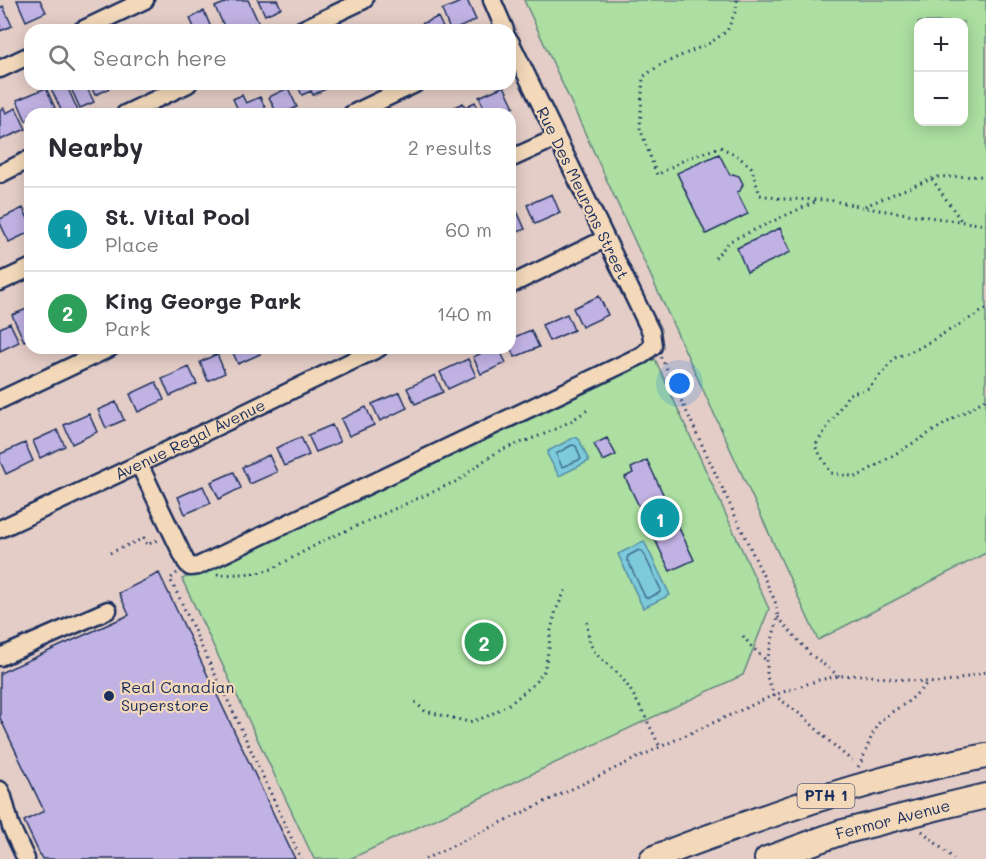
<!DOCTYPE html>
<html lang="en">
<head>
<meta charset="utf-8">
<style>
	:root { --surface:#fff; --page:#f2f2f3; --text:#2b2b33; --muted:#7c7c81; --line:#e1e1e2; --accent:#1b2f5e }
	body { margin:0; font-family:Mali,sans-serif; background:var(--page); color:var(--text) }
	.controls { position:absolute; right:18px; top:18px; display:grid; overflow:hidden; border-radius:12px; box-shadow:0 3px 15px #0003 }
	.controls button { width:54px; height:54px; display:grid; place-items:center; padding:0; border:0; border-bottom:2px solid var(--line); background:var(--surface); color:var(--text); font:30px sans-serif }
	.you { position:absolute; left:680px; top:384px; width:21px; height:21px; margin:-15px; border:4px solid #fff; border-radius:50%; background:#1a73e8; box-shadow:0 0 0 9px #1a73e833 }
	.badge { display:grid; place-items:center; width:39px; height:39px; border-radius:50%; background:var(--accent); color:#fff; font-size:20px; font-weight:700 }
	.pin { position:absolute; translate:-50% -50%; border:3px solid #fff; box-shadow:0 2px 6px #0006 }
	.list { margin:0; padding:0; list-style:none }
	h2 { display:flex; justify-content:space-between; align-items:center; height:78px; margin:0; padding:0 24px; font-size:26px }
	h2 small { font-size:20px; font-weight:400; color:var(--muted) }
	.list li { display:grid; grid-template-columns:39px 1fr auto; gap:18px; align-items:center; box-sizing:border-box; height:84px; padding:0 24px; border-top:2px solid var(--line) }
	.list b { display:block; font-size:22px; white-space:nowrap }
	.list p { margin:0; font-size:20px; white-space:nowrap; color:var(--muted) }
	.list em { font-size:20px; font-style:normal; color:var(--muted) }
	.icon { flex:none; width:33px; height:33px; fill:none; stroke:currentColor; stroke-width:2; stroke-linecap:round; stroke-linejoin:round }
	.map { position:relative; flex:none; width:986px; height:859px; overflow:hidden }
	.search { position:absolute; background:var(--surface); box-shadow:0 3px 15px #0003; left:24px; top:24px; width:492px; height:66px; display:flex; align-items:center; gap:15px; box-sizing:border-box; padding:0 21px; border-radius:18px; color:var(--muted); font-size:22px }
	.panel { position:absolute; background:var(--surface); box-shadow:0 3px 15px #0003; left:24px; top:108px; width:492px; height:246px; border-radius:18px }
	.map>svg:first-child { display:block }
	.green { fill:#acdfa1; stroke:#648780; stroke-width:1.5; fill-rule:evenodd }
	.water { fill:#7ccada; stroke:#558ca8; stroke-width:1.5 }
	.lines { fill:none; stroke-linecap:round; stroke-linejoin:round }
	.shore { stroke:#426d90; stroke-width:1.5 }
	.building { fill:#c0b2e3; stroke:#1b2f5e; stroke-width:1.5 }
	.minor-casing { stroke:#1b2f5e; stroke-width:21 }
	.highway-casing { stroke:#1b2f5e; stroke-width:28 }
	.path { stroke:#1b2f5e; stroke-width:3; stroke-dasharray:1.5 4.5; stroke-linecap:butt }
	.minor { stroke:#f3d9ba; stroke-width:16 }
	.highway { stroke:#f3d9ba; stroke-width:24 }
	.poi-dot { fill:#1b2f5e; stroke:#f3d9ba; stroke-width:2 }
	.labels { text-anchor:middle; stroke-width:4.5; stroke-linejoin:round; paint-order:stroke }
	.shield { fill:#f3d9ba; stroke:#5c627a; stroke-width:1.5 }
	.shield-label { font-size:15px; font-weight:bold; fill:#1b2f5e }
	.street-label { font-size:16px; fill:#1b2f5e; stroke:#f3d9ba }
	.poi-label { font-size:16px; fill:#1b2f5e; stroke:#f3d9ba; text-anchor:start }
</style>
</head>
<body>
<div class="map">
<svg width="986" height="859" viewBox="0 0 986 859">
	<rect width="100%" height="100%" fill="#e4cdc6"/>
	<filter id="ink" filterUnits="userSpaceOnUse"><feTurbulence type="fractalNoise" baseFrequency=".0167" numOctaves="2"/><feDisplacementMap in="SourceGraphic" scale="12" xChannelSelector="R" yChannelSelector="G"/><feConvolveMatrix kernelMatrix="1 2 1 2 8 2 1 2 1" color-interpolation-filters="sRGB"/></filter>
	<g filter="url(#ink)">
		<path class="green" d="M524,0H986V553L818,640ZM918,22H964V122H918Z
			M655,359L769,609L743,675L350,859H314L182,579Z"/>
		<path class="water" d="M575,437L579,439L589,461L559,476L547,454L548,451Z
			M644,541L670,595L643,608L618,554Z"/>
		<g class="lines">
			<path class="shore" d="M572,445L576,446L581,459L562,467L556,454Z
				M639,550L643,552L661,590L659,593L648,598L645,597L627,559L628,556Z"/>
		</g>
		<path class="building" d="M17,0H40L46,12L26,21Z
			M232,0H248L260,26L252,30H226L215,7Z
			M258,0H277L281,8L265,15Z
			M465,0H467L476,20L454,30H450L442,10Z
			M3,6L12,26L0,31V8Z
			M204,11L212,30H195L190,18Z
			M438,17L444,30H421L419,25Z
			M49,84H66L78,111L71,114H63Z
			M69,84H85L94,102L80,108Z
			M90,84H107L109,89L95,95Z
			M297,84H326L328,88L313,95L311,91L302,95Z
			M504,86L514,107L497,114H487L479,97Z
			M46,88L55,108L42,114H30V119L26,121L17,100Z
			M288,88L297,107L282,114H277L269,97Z
			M242,95L246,103L260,97L268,114H240L233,99Z
			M475,102L481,114H452L449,109L463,103L465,107Z
			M4,108L6,113L16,108L26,129L0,140V110Z
			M719,154L730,175L733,174L739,176L743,184L740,191L737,192L748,214L706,234L677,173Z
			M552,194L560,213L535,224L527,205Z
			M23,208L30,223V232L9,242L0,223V219Z
			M517,211L525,229L510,235V214Z
			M780,228L791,252L747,272L737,248Z
			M599,296L608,315L582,327L573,308Z
			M27,309L30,314V338L24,341L12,315Z
			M567,314L574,330L549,341L542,325Z
			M10,323L19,342L0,351V328Z
			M531,330L539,347L515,357L510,347V339Z
			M231,348H258L260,354L238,364Z
			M492,348H499L506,363L481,374L473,357Z
			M217,354L225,373L208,381L200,362Z
			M468,359L476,376L448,389L440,372Z
			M189,367L197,384L170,396L162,379Z
			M435,375L443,392L415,404L407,388Z
			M156,382L164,400L138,412L130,394Z
			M400,392L407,408L380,421L372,404Z
			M116,402L124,420L106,428L98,410Z
			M366,407L374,425L349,436L341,419Z
			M89,414L97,432L72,444L64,425Z
			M332,425L340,442L316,452L308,435Z
			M57,430L65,446L40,458L33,441Z
			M301,437L309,455L284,466L276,448Z
			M607,438L616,455L603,461L594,444Z
			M25,443L33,461L6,474L0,461V454Z
			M269,455L277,472L250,484L242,467Z
			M647,460L694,560L670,571L625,477L633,473L631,468Z
			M234,472L241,488L219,499L211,482Z
			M203,486L211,503L185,514L178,497Z
			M159,573L295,859H42L24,821L44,811L0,718V673L129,615L119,593Z"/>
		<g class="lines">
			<defs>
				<g id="minor">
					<path d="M492,0L505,30"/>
					<path d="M82,30L145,0"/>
					<path d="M301,30L364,0"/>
					<path d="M0,69L30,55"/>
					<path d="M125,114L188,84"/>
					<path d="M352,114L415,84"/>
					<path d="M510,159L556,138"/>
					<path d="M0,174L30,159"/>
					<path d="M0,282L30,268"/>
					<path d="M510,285L605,239"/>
					<path d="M0,400L110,348"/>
					<path d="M139,464L186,562L190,567L198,566L642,355L653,346L651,332L510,41"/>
					<path id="s1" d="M0,529L139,464L379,348"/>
					<path d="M0,657L108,610"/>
					<path d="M0,790L3,797L11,827L26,859"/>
				</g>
				<g id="highway">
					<path d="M652,859C682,846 712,836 743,825C822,796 903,771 986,756"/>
					<path id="s2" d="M767,859L839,833L944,806L986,796"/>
				</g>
			</defs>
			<use href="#minor" class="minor-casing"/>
			<use href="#highway" class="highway-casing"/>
			<path class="path" d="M737,0L736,10L727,31L710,43L660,65L643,77L640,128L657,175L686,159L720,147L736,155L751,167L760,195L782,199L829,200L872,209L986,225
				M932,179L962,222
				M865,206L903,190L937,177L986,176
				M715,258L730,241L817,201
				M986,309L919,348L895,358L869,388L849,394L815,446L831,473L857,477L986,399
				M661,357L775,601L778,616L767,661V677L774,695L804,717L830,742L852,761
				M110,553L144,538L147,545L159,539
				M177,573L170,579L180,599L203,650L232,709L301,859
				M217,574L221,575L257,573L272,569L325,540L459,480L485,460L499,451L547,433L571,421L589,409
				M778,617L810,654L839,676
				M587,622C588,629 588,638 591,645C597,660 616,668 625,682C639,702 649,725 660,747
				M743,636L751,646L767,661
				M415,702L425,711L469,722L486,717L511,703L534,684L544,671L549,648L550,634L556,610L567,587
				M858,767C867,753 869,737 879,723C887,713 900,708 910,700C916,695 921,689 927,683
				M922,831L954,859
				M425,859L660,747L774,695L819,680L839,676L860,675L936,683L953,681L986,672"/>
			<use href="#minor" class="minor"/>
			<use href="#highway" class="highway"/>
		</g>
	</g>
	<circle class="poi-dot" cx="109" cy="696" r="6"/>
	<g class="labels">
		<rect class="shield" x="797.5" y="784" width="57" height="24" rx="4.5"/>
		<g class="shield-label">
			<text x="826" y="801">PTH 1</text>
		</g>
		<g class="street-label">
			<text transform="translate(583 193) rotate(64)" y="6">Rue Des Meurons Street</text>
			<text dy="6" stroke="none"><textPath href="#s1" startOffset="210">Avenue Regal Avenue</textPath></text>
			<text dy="6" stroke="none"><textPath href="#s2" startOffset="132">Fermor Avenue</textPath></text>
		</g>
		<g class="poi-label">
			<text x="121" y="693">Real Canadian<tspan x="121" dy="18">Superstore</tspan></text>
		</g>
	</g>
</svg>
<div class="controls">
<button>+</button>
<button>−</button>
</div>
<div class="you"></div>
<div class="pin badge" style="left:660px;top:518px;background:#0f9aa8">1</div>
<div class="pin badge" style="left:484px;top:642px;background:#2e9e5b">2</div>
<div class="search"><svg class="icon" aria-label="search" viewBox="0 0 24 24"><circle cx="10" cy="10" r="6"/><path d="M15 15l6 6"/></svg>Search here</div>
<section class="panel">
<h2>Nearby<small>2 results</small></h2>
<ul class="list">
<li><span class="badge" style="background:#0f9aa8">1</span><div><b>St. Vital Pool</b><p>Place</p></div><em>60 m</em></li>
<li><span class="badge" style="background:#2e9e5b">2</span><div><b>King George Park</b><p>Park</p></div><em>140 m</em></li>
</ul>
</section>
</div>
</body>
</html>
